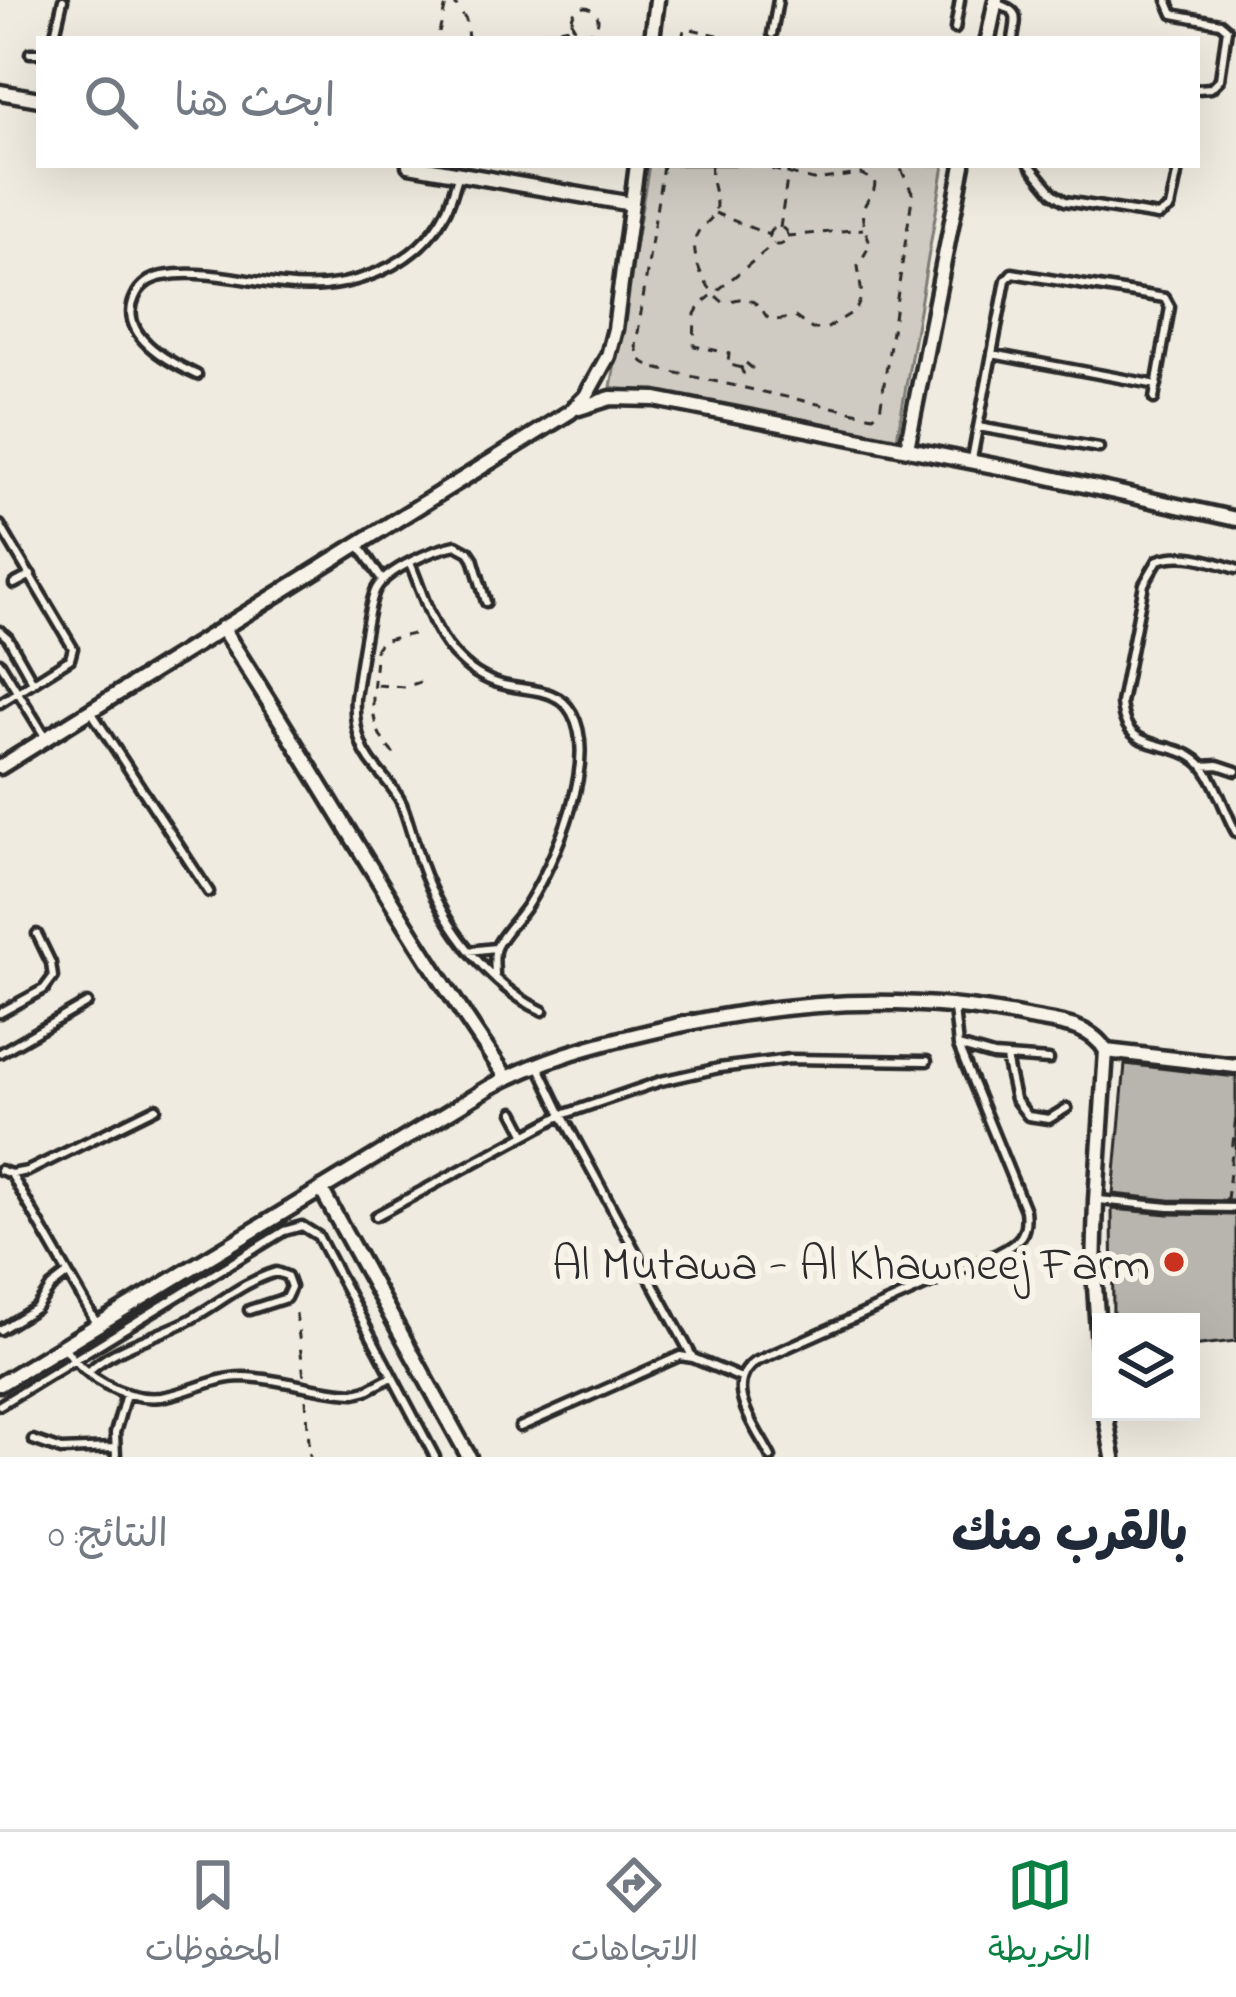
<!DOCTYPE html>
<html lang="ar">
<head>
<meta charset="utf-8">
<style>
	:root { --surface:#fff; --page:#f6f6f7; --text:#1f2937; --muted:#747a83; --line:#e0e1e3; --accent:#0b8043 }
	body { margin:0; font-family:"Indie Flower","Playpen Sans Arabic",sans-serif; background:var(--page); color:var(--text); direction:rtl }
	.controls { position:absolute; right:36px; bottom:36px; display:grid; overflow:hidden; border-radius:0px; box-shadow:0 12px 48px #0002 }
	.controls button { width:108px; height:108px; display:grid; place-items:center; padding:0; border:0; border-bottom:3px solid var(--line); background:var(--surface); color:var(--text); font:60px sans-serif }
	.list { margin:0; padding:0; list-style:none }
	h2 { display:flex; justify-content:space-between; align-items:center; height:156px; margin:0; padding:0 48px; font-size:51px }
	h2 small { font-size:39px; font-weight:400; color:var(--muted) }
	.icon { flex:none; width:66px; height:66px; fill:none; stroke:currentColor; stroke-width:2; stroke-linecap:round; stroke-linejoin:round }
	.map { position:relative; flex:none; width:1236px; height:1457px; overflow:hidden; direction:ltr }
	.search { position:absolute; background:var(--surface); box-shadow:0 12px 48px #0002; left:36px; right:36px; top:36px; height:132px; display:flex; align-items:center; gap:30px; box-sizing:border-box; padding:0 42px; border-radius:0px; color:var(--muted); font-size:45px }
	.sheet { height:372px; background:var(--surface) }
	nav { display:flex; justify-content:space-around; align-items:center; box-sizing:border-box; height:168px; border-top:3px solid var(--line); background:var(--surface); font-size:33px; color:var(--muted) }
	nav a { display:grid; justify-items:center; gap:6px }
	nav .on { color:var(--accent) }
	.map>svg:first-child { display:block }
	.green { fill:#cfcbc2; stroke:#7d7b76; stroke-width:3 }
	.building { fill:#b8b5ae; stroke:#2b2b2b; stroke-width:3 }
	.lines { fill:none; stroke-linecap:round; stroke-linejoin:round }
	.lane-casing { stroke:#2b2b2b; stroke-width:15 }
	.street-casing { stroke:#2b2b2b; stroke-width:21 }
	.path { stroke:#2b2b2b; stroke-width:3; stroke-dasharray:9 9; stroke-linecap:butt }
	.lane { stroke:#f7f3e8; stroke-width:6 }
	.street { stroke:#f7f3e8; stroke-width:12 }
	.poi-dot { fill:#c8321e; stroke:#f7f3e8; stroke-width:4.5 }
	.labels { text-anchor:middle; stroke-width:12; stroke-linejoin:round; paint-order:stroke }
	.poi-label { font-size:48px; fill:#2b2b2b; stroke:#f7f3e8; text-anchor:end }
</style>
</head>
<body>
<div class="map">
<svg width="1236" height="1457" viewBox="0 0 1236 1457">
	<rect width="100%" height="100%" fill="#efebe0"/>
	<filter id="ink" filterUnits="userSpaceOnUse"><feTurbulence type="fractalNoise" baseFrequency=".00833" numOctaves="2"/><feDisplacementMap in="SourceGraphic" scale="24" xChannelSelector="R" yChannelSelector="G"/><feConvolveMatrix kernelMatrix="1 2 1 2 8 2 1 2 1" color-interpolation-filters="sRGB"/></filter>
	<g filter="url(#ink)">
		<path class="green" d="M649,165H944L895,450L611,387Z"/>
		<path class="building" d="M1125,1064L1236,1077V1201L1169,1200L1113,1194Z
			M1112,1209L1168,1214L1236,1215V1341L1191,1346V1322H1113Z"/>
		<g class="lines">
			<defs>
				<path id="lane" d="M1167,0L1173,14L1220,23L1227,29L1220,79L1211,88L1197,89
					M995,3C1020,11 1017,15 1013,39
					M955,29L960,0
					M772,34L778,0
					M54,39L63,0
					M30,53H39
					M1030,165L1053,193L1065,201L1158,216L1170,208L1179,165
					M992,354L1157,385
					M197,375C169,362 117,335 135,297C140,285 151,278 163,276C202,269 245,281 283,285C345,293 418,269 447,209C452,198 455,185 459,174
					M978,427L1099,448
					M972,459L1006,280L1012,273L1165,298L1170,307L1154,399
					M0,525L73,648L70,659L0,703
					M359,545L383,581
					M410,563C424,595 433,636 460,660C473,673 489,682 508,686C532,691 559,689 572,713C599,761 555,861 528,904C520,917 501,935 496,948C493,955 495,968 495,975
					M1236,569C1211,561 1184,551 1158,560L1144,584L1121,703C1126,757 1170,736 1200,763C1215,778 1225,813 1236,832
					M14,584L31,575
					M486,602L473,558L469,552L456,545C435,549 387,569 376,589C368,604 358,677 355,698C354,713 356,729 361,743C369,767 392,781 402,804C411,827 416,852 425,875C446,928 490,987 543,1011
					M0,631L8,638L33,682
					M0,663L46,738
					M92,713L209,892
					M1203,766L1218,765L1236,771
					M469,951L495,948
					M0,1013L44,989L53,977L51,963L37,934
					M958,1046L993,1056L1049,1060
					M0,1053L87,1003
					M1006,1058L1015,1099L1028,1116L1049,1119L1067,1108
					M539,1067L562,1115L693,1358
					M514,1112L525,1133
					M0,1170L11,1174L28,1171L156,1108
					M11,1174L97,1324
					M1099,1200L1169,1207L1236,1208
					M376,1216L562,1115L661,1081L719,1068L790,1059L927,1061
					M0,1330L36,1308L51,1287L68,1274
					M64,1347C85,1377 123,1401 161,1397C189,1393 213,1377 243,1377C281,1378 318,1392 355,1393L367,1390L392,1377
					M88,1372C113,1347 160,1336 191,1319C220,1303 243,1282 276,1272L287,1276L291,1287L286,1298L249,1310
					M0,1405L284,1231L302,1226L318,1236L435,1457
					M520,1427L680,1356L693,1358L741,1378
					M33,1440L61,1450L114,1448
					M116,1457L115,1433L126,1394
					M771,1457C757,1429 721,1386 755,1362L999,1253C1020,1242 1028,1234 1025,1210L958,1046L954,1009"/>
				<path id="street" d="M652,39L657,0
					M988,39L996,0
					M0,92L39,99
					M409,165L632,204
					M579,408L611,398L655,399L1030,473L1236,519
					M907,448L963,165
					M222,628C319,777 405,933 507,1078
					M0,767L570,412L586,396L608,356L615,329L637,165
					M1106,1051L1236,1066
					M321,1189L469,1457
					M0,1384L490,1087C539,1060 590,1046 645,1033C770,1002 897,991 1025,1017C1053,1023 1090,1023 1106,1051L1096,1200L1094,1271L1101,1376
					M1105,1412L1113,1457"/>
			</defs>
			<use href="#lane" class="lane-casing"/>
			<use href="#street" class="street-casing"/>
			<path class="path" d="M452,0L466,20L468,39
				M572 20a13 13 0 1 1 26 0a13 13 0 1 1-26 0Z
				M439,33L447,0
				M506,39L574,26
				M682,39L684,30L687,28L734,39
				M663,165L636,346L640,360L654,368L873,416L880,411L912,198V192L899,165
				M711,165C709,181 719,196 715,212C712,221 701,225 697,234C688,255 706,290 723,302C733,302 743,295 752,301C774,314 755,325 795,317L812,329H826L856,310L862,296L858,266L870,245C868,233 859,219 864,207C869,195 875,195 875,181L861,174L813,180L756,165
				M715,213L769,235
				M769 236a9 9 0 1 1 18 0a9 9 0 1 1-18 0Z
				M780,228L789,165
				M787,236L863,229
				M746,363L752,368L747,374L743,373L741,368Z
				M741,368L728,364L729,353L694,346L695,314L700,305L774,244
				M377,685L405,687L420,682
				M394,754C362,722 376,689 376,648L381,641L417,633
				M1227,1200L1236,1115
				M296,1313L304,1377
				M306,1399L310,1457"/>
			<use href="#lane" class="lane"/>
			<use href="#street" class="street"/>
		</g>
	</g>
	<circle class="poi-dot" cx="1174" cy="1262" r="12"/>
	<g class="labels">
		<g class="poi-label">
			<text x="1150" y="1279">Al Mutawa - Al Khawneej Farm</text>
		</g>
	</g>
</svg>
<div class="controls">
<button><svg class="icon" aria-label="layers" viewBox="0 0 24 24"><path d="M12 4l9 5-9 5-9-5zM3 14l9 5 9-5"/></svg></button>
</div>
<div class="search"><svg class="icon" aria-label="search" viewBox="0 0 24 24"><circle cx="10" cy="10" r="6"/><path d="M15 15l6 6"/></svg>ابحث هنا</div>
</div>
<section class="sheet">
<h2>بالقرب منك<small>النتائج: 0</small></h2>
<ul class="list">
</ul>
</section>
<nav>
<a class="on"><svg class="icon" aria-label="map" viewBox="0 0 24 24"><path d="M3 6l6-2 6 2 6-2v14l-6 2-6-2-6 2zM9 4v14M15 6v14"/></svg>الخريطة</a>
<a><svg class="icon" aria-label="directions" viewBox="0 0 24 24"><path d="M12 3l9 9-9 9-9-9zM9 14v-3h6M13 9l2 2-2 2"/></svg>الاتجاهات</a>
<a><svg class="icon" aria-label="saved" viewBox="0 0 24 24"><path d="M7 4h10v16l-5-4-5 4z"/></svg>المحفوظات</a>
</nav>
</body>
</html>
